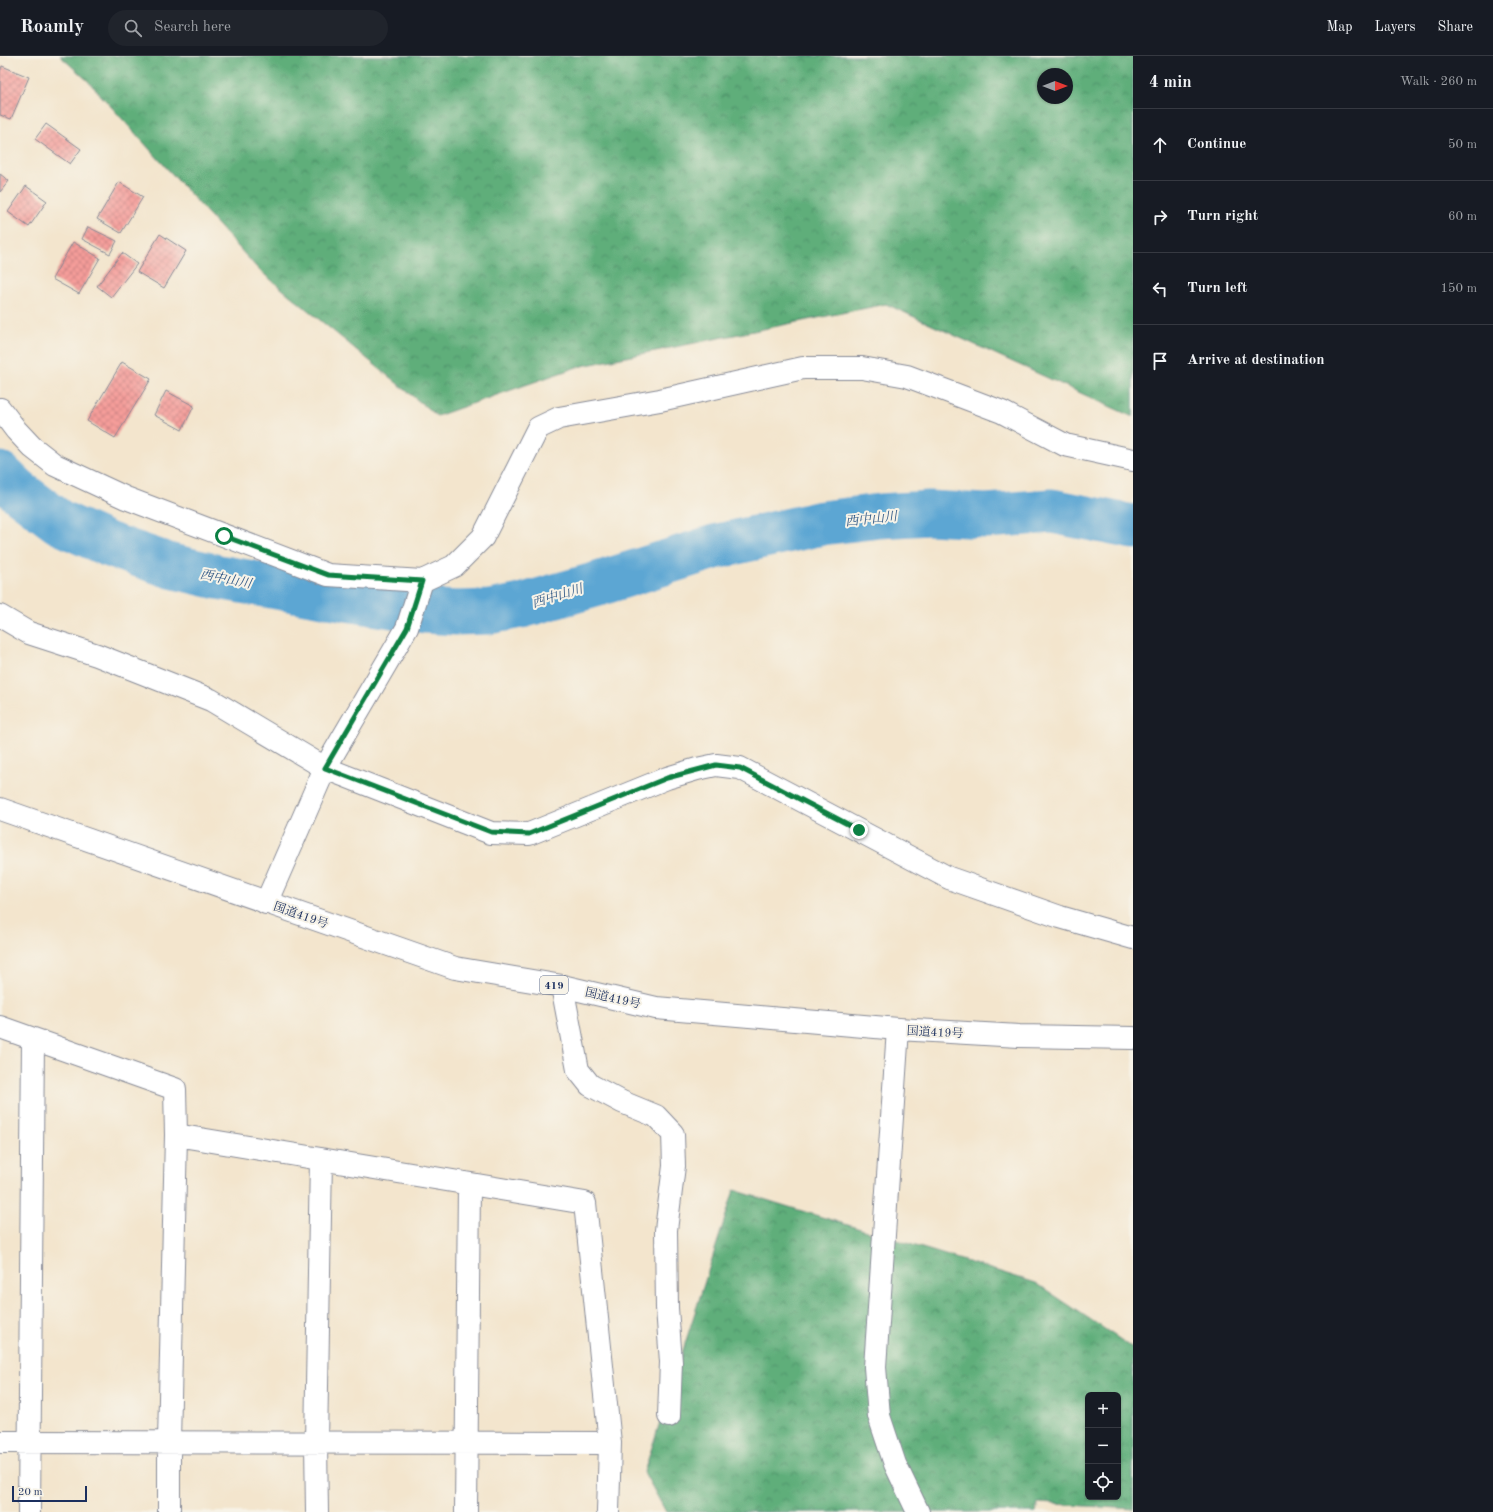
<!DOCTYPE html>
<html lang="en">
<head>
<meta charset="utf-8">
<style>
	:root { --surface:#171b24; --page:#20242c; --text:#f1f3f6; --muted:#9ea1a6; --line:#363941 }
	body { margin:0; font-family:"Old Standard TT","Noto Serif JP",serif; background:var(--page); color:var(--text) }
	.controls { position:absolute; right:12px; bottom:12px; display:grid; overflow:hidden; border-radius:6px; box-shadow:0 1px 3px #0004 }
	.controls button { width:36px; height:36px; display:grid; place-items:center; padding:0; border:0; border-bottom:1px solid var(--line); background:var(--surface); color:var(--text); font:20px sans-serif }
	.compass { position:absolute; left:1037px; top:12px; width:36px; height:36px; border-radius:50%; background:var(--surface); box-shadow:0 1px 3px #0004; rotate:90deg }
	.scale { position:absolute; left:12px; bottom:10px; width:75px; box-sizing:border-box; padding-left:4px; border:2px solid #1b2f5e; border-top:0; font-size:11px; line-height:14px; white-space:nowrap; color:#1b2f5e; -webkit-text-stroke:3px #f7f3e8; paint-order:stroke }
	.stop { position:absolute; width:12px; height:12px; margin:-9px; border:3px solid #0b8043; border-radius:50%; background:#fff }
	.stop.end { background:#0b8043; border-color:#fff; box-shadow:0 1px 4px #0008 }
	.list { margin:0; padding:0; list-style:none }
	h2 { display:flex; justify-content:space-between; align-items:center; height:52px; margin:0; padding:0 16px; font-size:17px }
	h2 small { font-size:13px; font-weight:400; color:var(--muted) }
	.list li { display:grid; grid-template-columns:26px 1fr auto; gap:12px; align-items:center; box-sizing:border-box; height:72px; padding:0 16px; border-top:1px solid var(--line) }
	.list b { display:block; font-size:15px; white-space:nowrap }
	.list em { font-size:13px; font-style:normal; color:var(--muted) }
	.icon { flex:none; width:22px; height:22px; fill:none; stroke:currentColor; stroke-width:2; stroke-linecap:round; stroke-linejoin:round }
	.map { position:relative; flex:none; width:1133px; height:1456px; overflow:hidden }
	header { display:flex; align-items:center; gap:24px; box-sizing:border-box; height:56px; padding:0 20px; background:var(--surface); border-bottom:1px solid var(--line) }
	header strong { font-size:19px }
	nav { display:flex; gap:22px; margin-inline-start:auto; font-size:14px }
	.search { width:280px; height:36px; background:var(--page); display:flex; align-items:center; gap:10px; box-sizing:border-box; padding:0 14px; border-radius:22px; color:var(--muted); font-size:15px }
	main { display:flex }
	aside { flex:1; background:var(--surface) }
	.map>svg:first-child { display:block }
	.forest { fill:url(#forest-crowns); stroke:#3c6e6c; fill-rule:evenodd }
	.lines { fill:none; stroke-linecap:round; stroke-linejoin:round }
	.river { stroke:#5ba6d3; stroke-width:45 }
	.building { fill:url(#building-cross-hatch) }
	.minor-casing { stroke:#878a96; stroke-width:24 }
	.highway-casing { stroke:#878a96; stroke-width:24 }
	.minor { stroke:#fff; stroke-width:22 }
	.highway { stroke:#fff; stroke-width:22 }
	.route { stroke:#0b8043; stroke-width:5 }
	.labels { text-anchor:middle; stroke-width:4; stroke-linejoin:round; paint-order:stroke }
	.shield { fill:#f7f3e8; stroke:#5d6a87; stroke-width:1 }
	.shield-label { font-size:11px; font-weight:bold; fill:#1b2f5e }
	.street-label { font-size:12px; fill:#1b2f5e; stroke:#f7f3e8 }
	.water-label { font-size:13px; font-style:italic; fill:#315987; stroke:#f7f3e8 }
</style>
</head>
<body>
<header>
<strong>Roamly</strong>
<div class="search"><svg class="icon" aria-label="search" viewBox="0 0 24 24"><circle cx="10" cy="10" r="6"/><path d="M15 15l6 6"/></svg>Search here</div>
<nav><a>Map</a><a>Layers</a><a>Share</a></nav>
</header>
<main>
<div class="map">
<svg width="1133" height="1456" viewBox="0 0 1133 1456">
	<defs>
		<pattern id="forest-crowns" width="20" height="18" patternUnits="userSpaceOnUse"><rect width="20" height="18" fill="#5eae7a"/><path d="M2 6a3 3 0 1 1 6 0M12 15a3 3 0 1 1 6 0" fill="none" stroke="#4d8e67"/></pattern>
		<pattern id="building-cross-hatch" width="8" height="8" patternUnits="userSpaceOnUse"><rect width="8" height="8" fill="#f59d9a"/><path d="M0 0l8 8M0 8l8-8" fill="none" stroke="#c68081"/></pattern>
	</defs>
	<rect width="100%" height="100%" fill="#f7f3e8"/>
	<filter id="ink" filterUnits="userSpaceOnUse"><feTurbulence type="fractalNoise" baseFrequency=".025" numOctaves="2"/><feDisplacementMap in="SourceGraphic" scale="8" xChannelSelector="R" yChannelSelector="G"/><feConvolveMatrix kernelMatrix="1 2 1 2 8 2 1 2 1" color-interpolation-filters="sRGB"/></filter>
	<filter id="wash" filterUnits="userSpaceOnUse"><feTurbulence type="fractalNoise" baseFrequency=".012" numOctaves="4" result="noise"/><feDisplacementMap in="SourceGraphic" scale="16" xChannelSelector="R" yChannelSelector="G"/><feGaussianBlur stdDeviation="0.9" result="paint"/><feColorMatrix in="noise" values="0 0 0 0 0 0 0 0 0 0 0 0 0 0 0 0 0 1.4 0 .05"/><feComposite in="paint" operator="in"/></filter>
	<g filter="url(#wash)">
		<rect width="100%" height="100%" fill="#f3e5cd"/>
		<path class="forest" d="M60,0H1133V361L886,248L577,311L437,360L259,214L87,24ZM1043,18H1067V42H1043Z
			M734,1134L1036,1227L1133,1292V1453L1038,1447L1036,1456H666L644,1416ZM1088,1339H1118V1441H1088Z"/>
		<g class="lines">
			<path class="river" d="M0,418L19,436L59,466L107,488L171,510L218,521L353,544L425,555L456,557L489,556L521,550L598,528L714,491L822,467L880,460L929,457L986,460L1052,455L1133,471"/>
		</g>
		<g id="blocks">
			<path class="building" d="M2,10L29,21L11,63L0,59V16Z
				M46,68L81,93L70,108L35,83Z
				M0,118L9,125L0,136Z
				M119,126L143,141L121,177L97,163Z
				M26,130L47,145L29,171L8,156Z
				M88,171L117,185L110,198L82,183Z
				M160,178L186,195L164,232L137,216Z
				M73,186L100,202L79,238L52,223Z
				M122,197L137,208L111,241L97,230Z
				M122,306L151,323L115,382L87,365Z
				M166,335L194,350L182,374L154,359Z"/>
		</g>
	</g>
	<g filter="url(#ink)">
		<use href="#blocks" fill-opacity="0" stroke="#878a96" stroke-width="1"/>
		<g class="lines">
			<defs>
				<path id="minor" d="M0,353L16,374L32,391L55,409L126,442L328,519L422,525L454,510L483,481L538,372L559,362L660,344L803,312H862L907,320L1002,356L1065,389L1133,404
					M0,560L29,577L97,599L211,644L325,712L491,777L529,778L667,722L697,713L716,709L740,712L949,822L1060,861L1133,882
					M266,847L325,712L407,572L422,525
					M562,930L578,1014L590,1029L622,1046L656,1060L673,1078L674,1110L666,1174L667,1252L671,1306L669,1360
					M0,971L175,1033L176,1079L585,1147L610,1387L608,1456
					M898,973L875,1311L879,1360L895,1408L918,1456
					M0,1386L610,1387
					M29,1456L33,983
					M169,1456V1386L176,1079
					M317,1456L316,1387L321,1103
					M466,1456L469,1128"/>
				<path id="highway" d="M0,753L455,912L562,930L656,952L898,973L1019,980L1133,982"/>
			</defs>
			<use href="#minor" class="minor-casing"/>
			<use href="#highway" class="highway-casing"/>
			<use href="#minor" class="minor"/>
			<use href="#highway" class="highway"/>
		</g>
	</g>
	<g class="lines" filter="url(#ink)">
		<path class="route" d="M224,480L328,519L422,525L407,572L325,712L491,776L529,778L667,722L716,709L740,712L859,774"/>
	</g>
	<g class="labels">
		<rect class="shield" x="540" y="920" width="28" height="18" rx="3"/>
		<g class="shield-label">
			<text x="554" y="933">419</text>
		</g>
		<g class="street-label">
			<text transform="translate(301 859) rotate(19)" y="4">国道419号</text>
			<text transform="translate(613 942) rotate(13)" y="4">国道419号</text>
			<text transform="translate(935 976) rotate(3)" y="4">国道419号</text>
		</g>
		<g class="water-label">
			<text transform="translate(871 462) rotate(-6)" y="5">西中山川</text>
			<text transform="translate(226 522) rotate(11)" y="5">西中山川</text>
			<text transform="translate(557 539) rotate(-17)" y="5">西中山川</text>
		</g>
	</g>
</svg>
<div class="controls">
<button>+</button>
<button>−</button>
<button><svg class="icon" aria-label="locate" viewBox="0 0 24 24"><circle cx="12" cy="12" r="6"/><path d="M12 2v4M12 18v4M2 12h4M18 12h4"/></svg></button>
</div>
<svg class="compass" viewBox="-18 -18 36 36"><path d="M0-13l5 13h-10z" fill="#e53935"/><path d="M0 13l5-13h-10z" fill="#9ea1a6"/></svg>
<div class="scale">20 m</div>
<div class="stop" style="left:224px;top:480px"></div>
<div class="stop end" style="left:859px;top:774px"></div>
</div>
<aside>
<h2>4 min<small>Walk · 260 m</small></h2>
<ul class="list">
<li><svg class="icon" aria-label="ahead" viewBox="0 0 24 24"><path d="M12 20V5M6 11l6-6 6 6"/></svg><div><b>Continue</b></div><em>50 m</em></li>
<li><svg class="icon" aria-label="right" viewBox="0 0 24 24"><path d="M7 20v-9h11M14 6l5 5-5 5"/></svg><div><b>Turn right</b></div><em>60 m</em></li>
<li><svg class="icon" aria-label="left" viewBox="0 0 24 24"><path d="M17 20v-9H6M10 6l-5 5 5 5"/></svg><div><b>Turn left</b></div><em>150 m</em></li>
<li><svg class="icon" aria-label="arrive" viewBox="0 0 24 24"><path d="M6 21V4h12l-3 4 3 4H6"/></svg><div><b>Arrive at destination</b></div></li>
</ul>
</aside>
</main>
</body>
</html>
